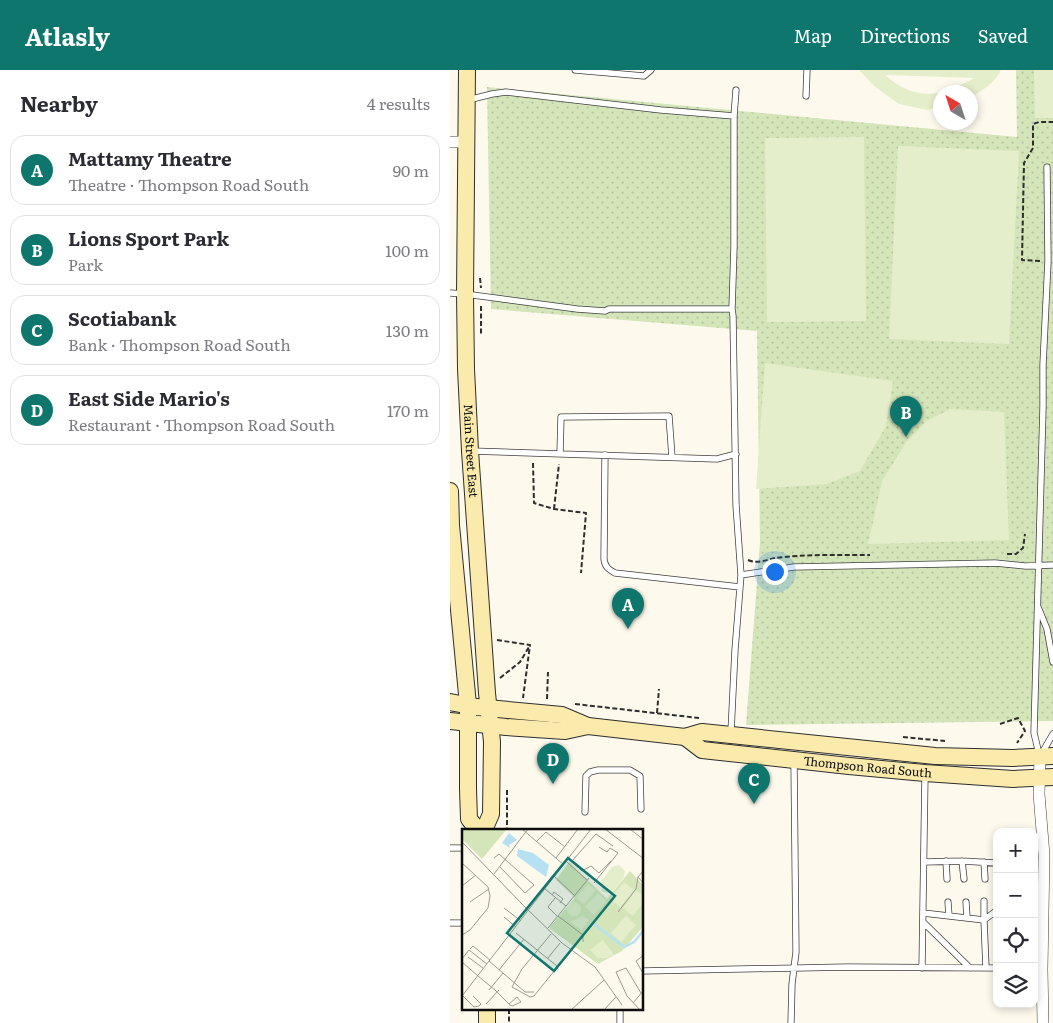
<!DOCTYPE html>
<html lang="en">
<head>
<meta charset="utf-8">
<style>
	:root { --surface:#fff; --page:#f2f2f3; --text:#2b2b33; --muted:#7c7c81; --line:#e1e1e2; --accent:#0f766e }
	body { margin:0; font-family:Literata,serif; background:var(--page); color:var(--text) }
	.controls { position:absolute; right:15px; bottom:15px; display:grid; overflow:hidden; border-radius:10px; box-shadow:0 2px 8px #0003 }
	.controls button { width:45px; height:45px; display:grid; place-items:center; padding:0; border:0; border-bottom:1px solid var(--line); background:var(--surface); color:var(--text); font:25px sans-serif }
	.compass { position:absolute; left:483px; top:15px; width:45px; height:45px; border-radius:50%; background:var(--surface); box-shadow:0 2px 8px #0003; rotate:321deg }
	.you { position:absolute; left:324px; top:501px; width:18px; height:18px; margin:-12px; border:4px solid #fff; border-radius:50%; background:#1a73e8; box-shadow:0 0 0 8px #1a73e833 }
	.badge { display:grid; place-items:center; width:32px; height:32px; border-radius:50%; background:var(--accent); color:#fff; font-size:16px; font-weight:700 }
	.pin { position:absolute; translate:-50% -41px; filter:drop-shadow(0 1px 2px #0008) }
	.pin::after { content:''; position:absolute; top:26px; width:18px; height:15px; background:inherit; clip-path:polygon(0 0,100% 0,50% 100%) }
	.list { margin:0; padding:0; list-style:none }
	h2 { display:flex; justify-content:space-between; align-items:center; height:65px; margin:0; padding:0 20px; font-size:21px }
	h2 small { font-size:16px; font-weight:400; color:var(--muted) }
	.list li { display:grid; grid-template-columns:32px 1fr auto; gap:15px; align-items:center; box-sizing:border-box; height:70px; margin:0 10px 10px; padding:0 10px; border:1px solid var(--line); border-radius:15px }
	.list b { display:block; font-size:19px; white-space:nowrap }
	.list p { margin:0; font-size:16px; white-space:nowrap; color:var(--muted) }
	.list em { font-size:16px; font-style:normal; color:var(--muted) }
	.icon { flex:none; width:28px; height:28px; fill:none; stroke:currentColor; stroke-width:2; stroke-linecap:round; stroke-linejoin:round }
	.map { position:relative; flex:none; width:603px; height:953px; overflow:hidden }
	header { display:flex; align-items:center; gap:30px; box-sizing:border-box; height:70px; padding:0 25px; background:var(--accent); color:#fff }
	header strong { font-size:24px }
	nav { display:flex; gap:28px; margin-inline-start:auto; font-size:18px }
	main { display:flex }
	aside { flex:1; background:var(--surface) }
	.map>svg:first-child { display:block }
	.grass { fill:url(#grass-dots) }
	.pitch { fill:#e5eeca; fill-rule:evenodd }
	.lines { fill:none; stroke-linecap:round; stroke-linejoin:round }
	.lane-casing { stroke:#3f3f3f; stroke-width:7 }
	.street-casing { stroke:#3f3f3f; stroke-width:12 }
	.secondary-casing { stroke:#2e2e2e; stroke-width:18 }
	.path { stroke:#2e2e2e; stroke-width:2; stroke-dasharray:5 2.5; stroke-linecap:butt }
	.lane { stroke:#fff; stroke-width:5.5 }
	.street { stroke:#fff; stroke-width:11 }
	.secondary { stroke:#faeaac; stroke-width:16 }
	.labels { text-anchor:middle; stroke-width:5; stroke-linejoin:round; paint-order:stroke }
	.street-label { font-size:12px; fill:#0c0c0c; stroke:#fff }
	.inset-river { fill:none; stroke:#b5e1f2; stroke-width:2.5 }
	.inset-road { fill:none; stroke:#9d9a93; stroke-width:1 }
	.view { fill:#0f766e; fill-opacity:0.15; stroke:#0f766e; stroke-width:2.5 }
	.inset-edge { fill:none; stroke:#0c0c0c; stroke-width:2.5 }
</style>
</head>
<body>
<header>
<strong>Atlasly</strong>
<nav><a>Map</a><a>Directions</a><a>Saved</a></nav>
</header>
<main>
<aside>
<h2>Nearby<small>4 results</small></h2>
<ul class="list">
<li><span class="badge">A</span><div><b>Mattamy Theatre</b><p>Theatre · Thompson Road South</p></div><em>90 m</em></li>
<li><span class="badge">B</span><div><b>Lions Sport Park</b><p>Park</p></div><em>100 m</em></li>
<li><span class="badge">C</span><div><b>Scotiabank</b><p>Bank · Thompson Road South</p></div><em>130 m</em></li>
<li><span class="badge">D</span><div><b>East Side Mario's</b><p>Restaurant · Thompson Road South</p></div><em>170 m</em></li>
</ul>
</aside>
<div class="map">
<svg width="603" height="953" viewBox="0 0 603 953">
	<defs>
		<pattern id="grass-dots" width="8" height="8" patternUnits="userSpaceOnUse" patternTransform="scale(1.25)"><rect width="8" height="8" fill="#d4e6b9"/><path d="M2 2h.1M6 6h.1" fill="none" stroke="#b5c49e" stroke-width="1.8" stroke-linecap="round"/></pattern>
	</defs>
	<rect width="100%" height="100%" fill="#fef9ed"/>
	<path class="grass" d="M566,0H603V651L296,655L310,473L307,261L41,239L37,17L567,67Z"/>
	<path class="pitch" d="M409,0H551C545,13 533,20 521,27L520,22H490V37L477,40L449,34L424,16ZM435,5L524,8C491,27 466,32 435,5Z
		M584,0H603V48H585Z
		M414,67L416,251L317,252L315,68Z
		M448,76L569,81L559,274L439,269Z
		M315,293L443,311L436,356L410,401L377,414L306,419Z
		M500,339L554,342L559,470L418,474L432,411L457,371L477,351Z"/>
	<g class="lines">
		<defs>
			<path id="lane" d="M125,0L194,6L201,0
				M356,26L357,0
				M18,30L42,24L56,22L211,40L284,46
				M0,223L15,224L127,239L155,241L159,239H282
				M21,381L267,389L286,384
				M110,384L111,347L219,346L222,387
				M155,385L154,489C155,497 158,499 165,503L290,517
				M291,505L344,497L545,493L575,496L603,495
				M588,537L597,559L603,592
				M281,662L285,580L291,505L286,435L283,246L282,239L284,177V46L286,20
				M592,683L603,664
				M589,684L584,663L593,337V295L598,191L597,97
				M135,742L136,706L140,702L148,700H180L190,706L191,739
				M0,778H14
				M496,791L497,809
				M512,791L514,809
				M474,792L512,791L546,793L547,801
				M534,792L535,809
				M498,832L499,846
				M516,832L517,848
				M473,843L534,850L536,898
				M534,850V831
				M534,850L546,841L547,838
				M473,852L520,898
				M0,853H14
				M472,898L475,705
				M192,901L397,897L547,898
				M170,939V953
				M341,953L342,914L346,882L344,692"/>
			<path id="street" d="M0,72H15
				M590,687L589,724L594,785L592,899L593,953"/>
			<g id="secondary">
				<path id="s1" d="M17,0L15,224L16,299L20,381L37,623L42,672L41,744L34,760"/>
				<path d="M0,421L1,455L18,635V719L19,749L28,760"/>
				<path d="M0,632L27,637L112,645L138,656L235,667L252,662L485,686L563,688L603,686"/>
				<path d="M0,651L56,657L115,661L138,656"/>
				<path id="s2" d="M235,667L252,680L399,696L475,703L563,709L603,707"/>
				<path d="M37,939V953"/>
			</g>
		</defs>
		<use href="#lane" class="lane-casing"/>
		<use href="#street" class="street-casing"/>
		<use href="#secondary" class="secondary-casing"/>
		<path class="path" d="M590,191L572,190L574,93L583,78V54L589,52H603
			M30,208L31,218
			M31,236V266
			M83,393L84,433L104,439L136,443L131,503
			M104,439L109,394
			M557,484H566L573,478L575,464
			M298,490C307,494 316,490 325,488C356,484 388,485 420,485
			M47,570L80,575L73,628
			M50,608L70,592L79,577
			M97,629L98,602
			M125,634L249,648
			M207,643L209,619
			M550,654L568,648L575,661L567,673
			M453,667L495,671
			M57,720V760
			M59,939V953"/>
		<use href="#lane" class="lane"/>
		<use href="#street" class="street"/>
		<use href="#secondary" class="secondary"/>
	</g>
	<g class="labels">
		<g class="street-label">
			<text dy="4" stroke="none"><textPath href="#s1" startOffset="381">Main Street East</textPath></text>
			<text dy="4" stroke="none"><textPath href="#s2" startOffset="188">Thompson Road South</textPath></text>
		</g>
	</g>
	<g transform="translate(12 759)">
		<rect width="181" height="181" fill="#fef9ed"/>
		<path d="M0,0H45L20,30L0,10ZM107,33L145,70L168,42L181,56V98L160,122L136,135L87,99L113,69L94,51Z" fill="#d4e6b9"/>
		<path d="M157,36L163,42L162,48L150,64L140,63L139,52L150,38ZM162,53L172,61L158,78L148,70ZM126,55L134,61L122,75L114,69ZM174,61L181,66V74L171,87L161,79ZM136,64L145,72L132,86L123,78ZM105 80a7 7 0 1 1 14 0a7 7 0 1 1-14 0ZM121,87L127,91L120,101L108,93ZM164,87L174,96L159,113L149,104ZM141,111L152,126L145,129H136L128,121Z" fill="#e5eeca"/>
		<path d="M47,4L55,11L47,16L48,19L40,14ZM56,20L71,24L87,36L84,48L55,27Z" fill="#b5e1f2"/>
		<path class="inset-river" d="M132,95L162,118L172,113L182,101"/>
		<path class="inset-road" d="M60,0L102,36M143,0L182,30M168,0L182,11M0,13L61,76M74,13L84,3L103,18M32,29L37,25L72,56L63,64L38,38M94,29L116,0M108,30L120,42L129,37L137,44L149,32M110,32L134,5L151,17M105,33L125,51M0,34L26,58L28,67L26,79L8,101L0,106M182,41L176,48L182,55M32,45L66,0M92,47L112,66M132,54L156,24L148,19L145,23L137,18M0,57L14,46M83,60L104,77M90,66L92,63L101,70L98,74M93,69L86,78L96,88M8,73L27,60M61,76L100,114L133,138L160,176M42,79L59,92M156,83L174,60L176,48M96,87L121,106V113M42,88L54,98M86,99L127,49M54,104L95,137M8,120L11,117L28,131M182,126L174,132L182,146M6,128L21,139M86,129L98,114M0,130L7,121L25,135M27,132L63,163H72M0,133L16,147M37,141L62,110M16,147L33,161L48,176L50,177L59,173L55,168L47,175M27,161L41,144M0,166L12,178L17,177L19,175L11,167M0,167L129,0M68,168L72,167L146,75M68,168L50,158L60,140L89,105M171,174L182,161M24,175L37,161M109,181L142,151M142,181L154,168M178,181L165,167L154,143L164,139L179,164"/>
		<path class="view" d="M106,29L153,67L92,142L45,104Z"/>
		<rect width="181" height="181" class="inset-edge"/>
	</g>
</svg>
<div class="controls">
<button>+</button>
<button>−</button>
<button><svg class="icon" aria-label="locate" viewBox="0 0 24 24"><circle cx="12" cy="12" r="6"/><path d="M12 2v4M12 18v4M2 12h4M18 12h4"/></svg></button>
<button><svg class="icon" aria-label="layers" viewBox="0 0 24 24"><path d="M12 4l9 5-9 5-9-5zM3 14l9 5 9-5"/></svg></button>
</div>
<svg class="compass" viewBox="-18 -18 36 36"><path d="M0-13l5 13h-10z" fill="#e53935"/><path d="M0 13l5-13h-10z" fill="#7c7c81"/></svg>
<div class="you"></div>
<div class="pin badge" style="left:178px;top:559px">A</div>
<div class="pin badge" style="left:456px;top:367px">B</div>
<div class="pin badge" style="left:304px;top:734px">C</div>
<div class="pin badge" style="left:103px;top:714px">D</div>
</div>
</main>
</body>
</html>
